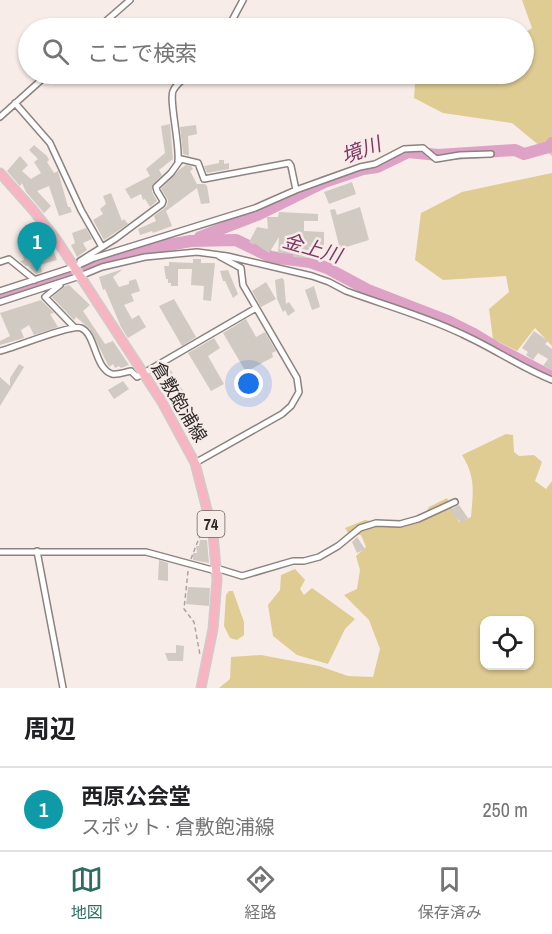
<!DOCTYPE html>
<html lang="ja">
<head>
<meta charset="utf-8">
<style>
	:root { --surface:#fff; --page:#f6f6f6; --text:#202124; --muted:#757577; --line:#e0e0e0; --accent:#2b6e5f }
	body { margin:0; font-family:"Archivo Narrow","Noto Sans JP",sans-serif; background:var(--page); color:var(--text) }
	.controls { position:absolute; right:18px; bottom:18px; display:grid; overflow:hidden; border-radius:12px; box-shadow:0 2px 4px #0004 }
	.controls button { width:54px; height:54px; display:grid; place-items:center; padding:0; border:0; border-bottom:2px solid var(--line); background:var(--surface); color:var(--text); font:30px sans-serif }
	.you { position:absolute; left:249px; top:384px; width:21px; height:21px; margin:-15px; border:4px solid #fff; border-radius:50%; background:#1a73e8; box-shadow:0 0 0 9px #1a73e833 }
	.badge { display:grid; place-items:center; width:39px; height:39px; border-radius:50%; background:var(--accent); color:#fff; font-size:20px; font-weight:700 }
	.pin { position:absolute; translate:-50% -50px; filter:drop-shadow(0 2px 3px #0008) }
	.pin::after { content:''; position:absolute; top:32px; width:21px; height:18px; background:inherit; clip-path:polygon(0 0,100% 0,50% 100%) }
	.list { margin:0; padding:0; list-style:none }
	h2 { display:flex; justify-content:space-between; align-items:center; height:78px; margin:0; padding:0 24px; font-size:26px }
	h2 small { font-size:20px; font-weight:400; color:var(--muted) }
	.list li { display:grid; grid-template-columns:39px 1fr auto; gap:18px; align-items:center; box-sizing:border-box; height:84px; padding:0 24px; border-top:2px solid var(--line) }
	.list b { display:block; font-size:22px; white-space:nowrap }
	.list p { margin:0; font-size:20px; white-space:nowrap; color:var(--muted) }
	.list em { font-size:20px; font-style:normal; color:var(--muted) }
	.icon { flex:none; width:33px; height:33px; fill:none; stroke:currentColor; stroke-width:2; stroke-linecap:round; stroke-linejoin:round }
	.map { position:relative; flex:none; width:552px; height:688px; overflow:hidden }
	.search { position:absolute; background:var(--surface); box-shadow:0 2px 4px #0004; left:18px; right:18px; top:18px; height:66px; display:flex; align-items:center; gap:15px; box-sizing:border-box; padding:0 21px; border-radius:33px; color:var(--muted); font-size:22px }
	.sheet { height:162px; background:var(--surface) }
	nav { display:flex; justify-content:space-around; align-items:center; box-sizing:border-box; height:84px; border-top:2px solid var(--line); background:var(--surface); font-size:16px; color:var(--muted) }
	nav a { display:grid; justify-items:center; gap:3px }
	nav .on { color:var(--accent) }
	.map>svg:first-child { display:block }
	.green { fill:#dfcc92; fill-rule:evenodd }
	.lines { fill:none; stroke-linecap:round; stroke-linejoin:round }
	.river { stroke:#dea2c7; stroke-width:12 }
	.building { fill:#d1cac2 }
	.minor-casing { stroke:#8c827f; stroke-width:8 }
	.primary-casing { stroke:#cdcccc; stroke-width:11 }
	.path { stroke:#aca3a1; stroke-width:1.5; stroke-dasharray:4.5 3; stroke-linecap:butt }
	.minor { stroke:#fff; stroke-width:5 }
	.primary { stroke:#f8b5c1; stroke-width:8 }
	.labels { text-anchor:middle; stroke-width:5; stroke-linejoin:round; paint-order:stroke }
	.shield { fill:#f7ece8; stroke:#6a6462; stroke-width:1.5 }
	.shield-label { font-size:16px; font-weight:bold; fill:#2e2a29 }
	.street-label { font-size:18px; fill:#2e2a29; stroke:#f7ece8 }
	.water-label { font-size:20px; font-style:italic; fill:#7e3666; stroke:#f7ece8 }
</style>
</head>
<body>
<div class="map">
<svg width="552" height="688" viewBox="0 0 552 688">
	<rect width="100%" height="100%" fill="#f7ece8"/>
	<path class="green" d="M522,0H552V156L512,123L443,113L414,98L415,84L432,74H524V33L532,28Z
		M552,173V346L535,328L517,351L493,339L489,309L509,292L506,276L443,280L415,260L421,213L462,192Z
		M506,434L513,435L514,452L519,456L534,455L542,462L535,481L546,489L552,481V688H219L230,679L231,657L261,655L319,666L348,676L373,677L380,649L369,620L344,595L357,589L360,570L356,556L366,547L361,535L349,534L345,528L365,520L400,527L421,521L429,507L447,498L459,522L471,517C473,493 476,477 462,455ZM484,620H530V666H484Z
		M295,569L305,580L300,589L304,595L312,588L355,619L345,629L328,664L297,655L273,636L268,605L280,590L281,575Z
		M229,591H233L244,622V635L237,640L230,638L224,626L226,595Z"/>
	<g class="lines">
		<path class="river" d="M200,237L257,215L324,182L363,169L377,167L408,152L438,155L515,150L524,154L549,147L552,143
			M82,270L145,249L191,241L236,240L271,257L310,262L327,268L368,290L448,321L472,333L495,347L552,377
			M0,297L71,274"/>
	</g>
	<path class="building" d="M170,124L173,159L159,170L162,175L152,185V192L157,201L150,207L145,199L143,200L141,194L131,199L125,189L150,176L146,169L165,153L161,126Z
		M196,125L197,134L188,136L189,156L183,154L180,127Z
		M34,145L47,156L49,160L47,162L54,173L58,171L68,207H70L72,212L59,216L49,186L37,191L51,206L44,213L26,192L22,183L20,186L7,171L20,156L28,165L22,171L31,179L41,173L34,162L38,159L29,150Z
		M219,160H224V164L229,163V169L207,173L204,166L219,163Z
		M186,165L191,166L193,169L190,171L197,184H205L207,186L210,203L201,204L197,188L166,211L172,226L153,233L152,231L140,235L138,229L156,221L154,216L167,206L168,200L161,189L180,169Z
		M352,182L356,194L329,204L324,192Z
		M111,193L122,221L124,219L128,224L104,240L93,220L103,214L100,209L106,204L103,196Z
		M360,207L369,240L340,249L330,210L335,209L337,215Z
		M279,212L318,214V221H304V231L324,232V247H309L308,258L293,257V254L278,253L279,237L269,253L254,243V245L249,242L257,227L268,229L267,217H278Z
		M86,228L92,239L83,243L87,250L77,257L71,245L75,243L72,233Z
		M37,231L44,254L53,250L57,260L40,265L42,272L36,274L28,266H26L21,262L20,261L24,260L21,244L25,243L23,236Z
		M193,259H201V263H215L211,301L203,300L204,286L191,285L192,269H178V286H171V283H168V279H166L164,266H169V262L193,263Z
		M123,269L113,277L119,287L129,284V281L136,279L140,291L131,294L134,301L124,305L132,319L139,315L146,327L128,338L121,327L105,289L103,290L99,277Z
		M228,270L238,294L233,298L225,281H223L220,271Z
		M282,278L284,280L286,304L289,302L295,311L288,316L285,310L283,312L277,299L275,280Z
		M266,282L276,299L261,307L252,291Z
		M69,285L90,305L83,311L105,344L113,341L129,365L121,368L119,366L115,368L113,364L109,367L90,329L76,317L74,320L52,297L65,286Z
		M314,286L320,307L312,310L305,290Z
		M174,299L196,337L182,346L159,306Z
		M41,300L54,313L50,314L58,327L34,335L29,325L21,330L24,338L0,345V341L10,336L0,313Z
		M246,319L256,337L265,332L276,351L272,353L273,357L246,372L223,333Z
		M534,331L548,341L545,344L552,349V370L543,366L548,359L538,353L533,360L526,355L528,352L522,348Z
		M214,338L220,348L208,356L224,384L211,391L188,353Z
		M19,364L24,367L0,406V377L10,386V378Z
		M168,365L185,394L181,396L177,390L167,396L153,373Z
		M123,381L129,389L114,399L108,390Z
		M459,505L468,518L461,523L450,510Z
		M357,537L365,549L357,553L352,542Z
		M200,540H207L209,563L193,560V553H197L196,546H199Z
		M159,560L168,563V581L158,580Z
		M188,587L210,588L209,606L186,604Z
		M176,645L184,646L183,661H168L165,653H176Z"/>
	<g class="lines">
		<defs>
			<path id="minor" d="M98,28L130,0
				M228,28L243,0
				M15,103L50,143L81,210L102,247
				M0,117L48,74
				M178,161C180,145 169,100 173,91C176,84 184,79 189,74
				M80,261L115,239L162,204L163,201L157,191L156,187L171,173L181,159L198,163L204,179L289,163L291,166L296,190
				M0,262L9,259L35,280
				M60,285L45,297L74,327
				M0,291L74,267L94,258L255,208L296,190L360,167L375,164L404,149L423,148L436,159L460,155L491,154
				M0,302L80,276L102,267L145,257L197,252L227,256L312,276L329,282L346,291C384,305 425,316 462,334C493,348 520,367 552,380
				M0,351C14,348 71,324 81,328C96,334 94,368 112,374C118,375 125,372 131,371L137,377L256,308
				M195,463L282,414L291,406L299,392L297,378L243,285L241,268L219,256
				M37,551L63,688
				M0,552H146L216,571
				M216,568L242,576L293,561H304L319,557L338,546L360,528L376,523L400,524L418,519L455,502"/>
			<path id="primary" d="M0,173L33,210L58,242L162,402L195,463L213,533L217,580L213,629L201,688"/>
		</defs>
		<use href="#minor" class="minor-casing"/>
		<use href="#primary" class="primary-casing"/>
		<path class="path" d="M191,559L199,538L205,531
			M188,571L184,609L194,622L200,655"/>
		<use href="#minor" class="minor"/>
		<use href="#primary" class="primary"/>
	</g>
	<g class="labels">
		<rect class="shield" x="197.5" y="511" width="27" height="26" rx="4.5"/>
		<g class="shield-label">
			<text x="211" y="530">74</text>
		</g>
		<g class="street-label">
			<text transform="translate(179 402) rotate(59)" y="6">倉敷飽浦線</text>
		</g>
		<g class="water-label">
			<text transform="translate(361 150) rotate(-20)" y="7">境川</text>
			<text transform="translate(312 248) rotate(16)" y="7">金上川</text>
		</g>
	</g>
</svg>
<div class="controls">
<button><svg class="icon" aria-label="locate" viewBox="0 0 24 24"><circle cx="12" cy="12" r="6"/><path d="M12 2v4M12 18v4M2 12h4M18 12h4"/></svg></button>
</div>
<div class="you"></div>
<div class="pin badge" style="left:37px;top:272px;background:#0f9aa8">1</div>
<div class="search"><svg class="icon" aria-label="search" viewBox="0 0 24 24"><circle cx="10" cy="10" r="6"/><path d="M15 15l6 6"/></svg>ここで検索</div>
</div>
<section class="sheet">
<h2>周辺<small></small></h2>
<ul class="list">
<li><span class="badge" style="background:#0f9aa8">1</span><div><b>西原公会堂</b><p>スポット · 倉敷飽浦線</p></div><em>250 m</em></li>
</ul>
</section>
<nav>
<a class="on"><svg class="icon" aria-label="map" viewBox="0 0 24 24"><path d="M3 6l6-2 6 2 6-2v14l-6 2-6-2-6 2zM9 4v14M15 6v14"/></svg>地図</a>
<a><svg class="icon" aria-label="directions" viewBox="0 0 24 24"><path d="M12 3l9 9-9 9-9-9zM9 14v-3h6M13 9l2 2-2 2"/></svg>経路</a>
<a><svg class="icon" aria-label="saved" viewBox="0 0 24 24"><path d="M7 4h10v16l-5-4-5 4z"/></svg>保存済み</a>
</nav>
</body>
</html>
